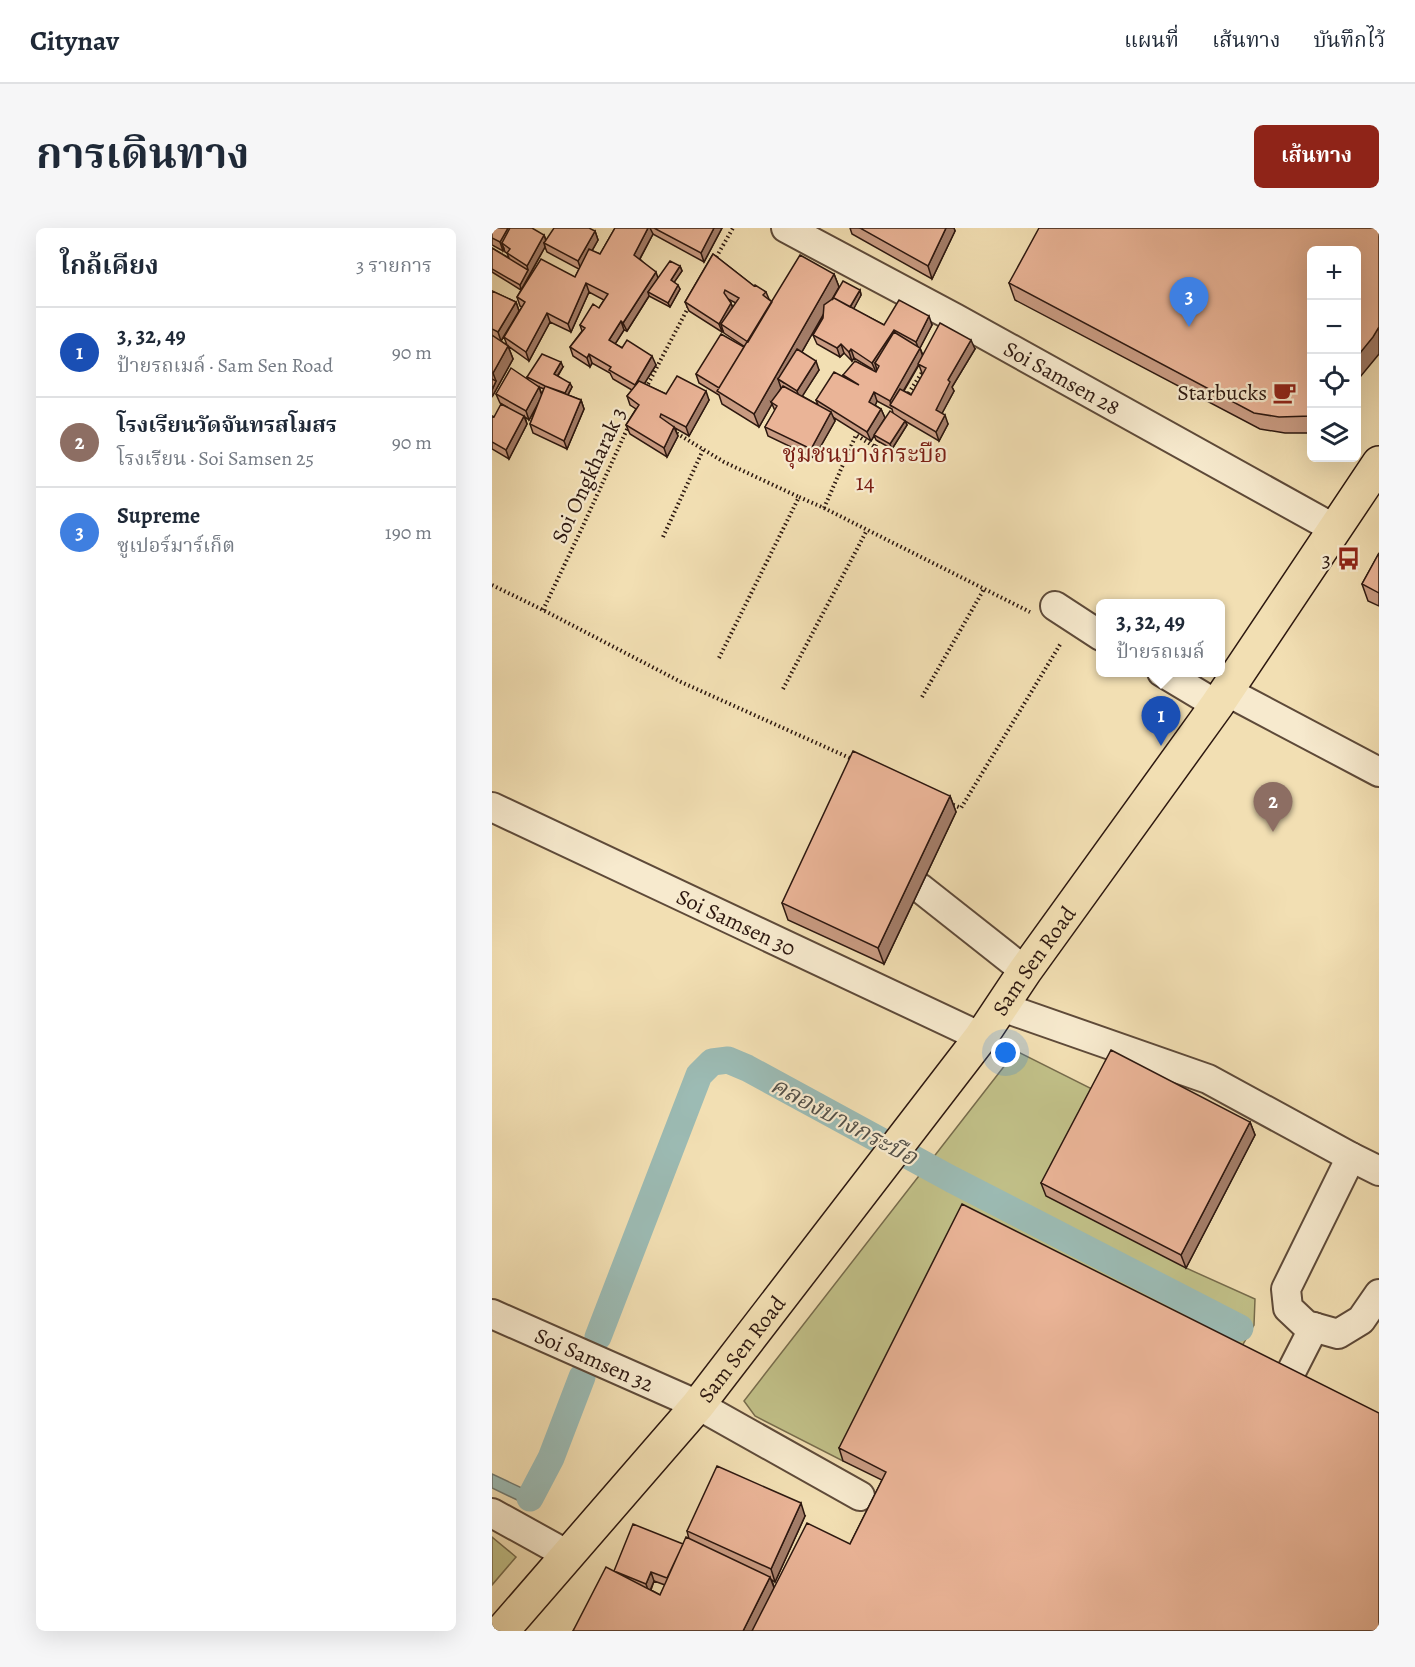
<!DOCTYPE html>
<html lang="th">
<head>
<meta charset="utf-8">
<style>
	:root { --surface:#fff; --page:#f6f6f7; --text:#1f2937; --muted:#747a83; --line:#e0e1e3; --accent:#8f2418 }
	body { margin:0; font-family:Alegreya,"Noto Serif Thai",serif; background:var(--page); color:var(--text) }
	.controls { position:absolute; right:18px; top:18px; display:grid; overflow:hidden; border-radius:9px; box-shadow:0 6px 24px #0002 }
	.controls button { width:54px; height:54px; display:grid; place-items:center; padding:0; border:0; border-bottom:2px solid var(--line); background:var(--surface); color:var(--text); font:30px sans-serif }
	.you { position:absolute; left:514px; top:825px; width:21px; height:21px; margin:-15px; border:4px solid #fff; border-radius:50%; background:#1a73e8; box-shadow:0 0 0 9px #1a73e833 }
	.badge { display:grid; place-items:center; width:39px; height:39px; border-radius:50%; background:var(--accent); color:#fff; font-size:20px; font-weight:700 }
	.pin { position:absolute; translate:-50% -50px; filter:drop-shadow(0 2px 3px #0008) }
	.pin::after { content:''; position:absolute; top:32px; width:21px; height:18px; background:inherit; clip-path:polygon(0 0,100% 0,50% 100%) }
	.popup { position:absolute; left:604px; top:371px; width:129px; height:78px; box-sizing:border-box; display:grid; place-content:center; border-radius:9px; background:var(--surface); filter:drop-shadow(0 2px 4px #0005); font-size:20px; white-space:nowrap; color:var(--muted) }
	.popup b { font-size:22px; color:var(--text) }
	.popup::after { content:''; position:absolute; left:50%; top:100%; margin-left:-12px; border:12px solid transparent; border-top-color:var(--surface) }
	.list { margin:0; padding:0; list-style:none }
	h2 { display:flex; justify-content:space-between; align-items:center; height:78px; margin:0; padding:0 24px; font-size:26px }
	h2 small { font-size:20px; font-weight:400; color:var(--muted) }
	.list li { display:grid; grid-template-columns:39px 1fr auto; gap:18px; align-items:center; box-sizing:border-box; height:90px; padding:0 24px; border-top:2px solid var(--line) }
	.list b { display:block; font-size:22px; white-space:nowrap }
	.list p { margin:0; font-size:20px; white-space:nowrap; color:var(--muted) }
	.list em { font-size:20px; font-style:normal; color:var(--muted) }
	.icon { flex:none; width:33px; height:33px; fill:none; stroke:currentColor; stroke-width:2; stroke-linecap:round; stroke-linejoin:round }
	.map { position:relative; flex:none; width:887px; height:1403px; overflow:hidden; border-radius:9px }
	header { display:flex; align-items:center; gap:36px; box-sizing:border-box; height:84px; padding:0 30px; background:var(--surface); border-bottom:2px solid var(--line) }
	header strong { font-size:28px }
	nav { display:flex; gap:33px; margin-inline-start:auto; font-size:21px }
	.intro { display:flex; align-items:center; justify-content:space-between; box-sizing:border-box; height:144px; padding:0 36px }
	h1 { margin:0; font-size:42px }
	.button { padding:15px 27px; border-radius:9px; background:var(--accent); color:#fff; font-size:21px; font-weight:700 }
	main { display:flex; gap:36px; padding:0 36px }
	aside { flex:1; background:var(--surface); border-radius:9px; box-shadow:0 6px 24px #0002 }
	.map>svg:first-child { display:block }
	.green { fill:#c1c088; stroke:#776c4c; stroke-width:1.5 }
	.water { fill:#9cbbb4; stroke:#707a72; stroke-width:1.5 }
	.lines { fill:none; stroke-linecap:round; stroke-linejoin:round }
	.canal { stroke:#9cbbb4; stroke-width:27 }
	.minor-casing { stroke:#5e4a39; stroke-width:32 }
	.major-casing { stroke:#2d1810; stroke-width:36 }
	.path { stroke:#2d1810; stroke-width:4; stroke-dasharray:1.5 3; stroke-linecap:butt }
	.minor { stroke:#f7eace; stroke-width:28 }
	.major { stroke:#f2dfb3; stroke-width:33 }
	.wall { fill:#c99b82; stroke:#2d1810; stroke-width:1.5; fill-rule:evenodd }
	.shaded-wall { fill:#a47e6a; stroke:#2d1810; stroke-width:1.5 }
	.building { fill:#eab497; stroke:#2d1810; stroke-width:1.5 }
	.labels { text-anchor:middle; stroke-width:4.5; stroke-linejoin:round; paint-order:stroke }
	.street-label { font-size:22px; fill:#2d1810; stroke:#f7eace }
	.poi-label { font-size:22px; fill:#2d1810; stroke:#f7eace; text-anchor:end }
	.neighbourhood-label { font-size:24px; fill:#7a1f14; stroke:#f7eace }
	.water-label { font-size:24px; font-style:italic; fill:#545149; stroke:#f7eace }
</style>
</head>
<body>
<header>
<strong>Citynav</strong>
<nav><a>แผนที่</a><a>เส้นทาง</a><a>บันทึกไว้</a></nav>
</header>
<div class="intro"><h1>การเดินทาง</h1><a class="button">เส้นทาง</a></div>
<main>
<aside>
<h2>ใกล้เคียง<small>3 รายการ</small></h2>
<ul class="list">
<li><span class="badge" style="background:#1a4fb4">1</span><div><b>3, 32, 49</b><p>ป้ายรถเมล์ · Sam Sen Road</p></div><em>90 m</em></li>
<li><span class="badge" style="background:#8d6e63">2</span><div><b>โรงเรียนวัดจันทรสโมสร</b><p>โรงเรียน · Soi Samsen 25</p></div><em>90 m</em></li>
<li><span class="badge" style="background:#3f7fe0">3</span><div><b>Supreme</b><p>ซูเปอร์มาร์เก็ต</p></div><em>190 m</em></li>
</ul>
</aside>
<div class="map">
<svg width="887" height="1403" viewBox="0 0 887 1403">
	<rect width="100%" height="100%" fill="#f2dfb3"/>
	<filter id="stains"><feTurbulence type="fractalNoise" baseFrequency=".00333" numOctaves="4"/><feColorMatrix values="0 0 0 0 .2 0 0 0 0 .09 0 0 0 0 .02 0 0 0 .5 -.17"/></filter>
	<radialGradient id="worn" r=".72"><stop offset=".6" stop-color="#630" stop-opacity="0"/><stop offset="1" stop-color="#630" stop-opacity=".3"/></radialGradient>
	<path class="green" d="M524,823L608,865L694,1040L763,1071L762,1097L746,1125L475,989L351,1233L263,1188L252,1173Z
		M0,1309L24,1329L0,1357Z"/>
	<path class="water" d="M0,1246L47,1268L40,1279L0,1260Z"/>
	<g class="lines">
		<path class="canal" d="M106,1109L207,847L220,834L236,832L255,840L459,951L748,1100
			M38,1270L59,1230L90,1149"/>
		<defs>
			<g id="minor">
				<path id="s1" d="M294,0L463,90L843,301"/>
				<path d="M563,378L609,408"/>
				<path d="M670,444L725,477"/>
				<path d="M734,463L887,544"/>
				<path id="s2" d="M0,579L489,809"/>
				<path d="M428,660L533,743"/>
				<path d="M510,779L716,851L859,929L887,943"/>
				<path d="M859,929L794,1061L796,1080L814,1097L846,1106L869,1092L887,1066"/>
				<path id="s3" d="M0,1086L206,1177L368,1268"/>
				<path d="M796,1150L822,1099"/>
				<path d="M0,1285L76,1327"/>
			</g>
			<g id="major">
				<path id="s4" d="M10,1403L206,1177L489,809L533,743L725,477L887,235"/>
			</g>
		</defs>
		<use href="#minor" class="minor-casing"/>
		<use href="#major" class="major-casing"/>
		<path class="path" d="M222,33L241,0
			M154,160L198,76
			M414,169L431,143
			M181,203L232,234L307,269
			M332,280L538,384
			M171,309L211,222
			M0,357L51,382L189,454L360,531
			M51,382L90,300L137,197
			M227,430L307,269L332,280L364,207L383,219L388,211
			M291,461L375,302
			M430,469L492,361
			M457,575L469,580L569,415"/>
		<use href="#minor" class="minor"/>
		<use href="#major" class="major"/>
	</g>
	<path class="wall" d="M0,0L52,7L54,12L103,3L106,12L100,23L108,26L123,0H230L212,34L161,6L148,31L166,50L188,38L190,43L182,54L188,61L178,79L157,68L135,103L132,102L123,116L164,137L152,156L174,166L217,172L197,208L183,200L186,208L175,229L138,206L134,197L144,181L138,177L135,168L140,162L121,151L118,145L100,135L98,139L81,128L78,119L90,103L88,97L107,80L112,72L97,64L79,104L58,94L37,133L16,118L21,131L0,169V63L24,74L27,83L9,113L15,117L12,109L30,79L28,78L25,69L29,62L0,44V20L17,30L15,25L13,24L12,21L11,23L0,17ZM53,19L55,24L87,41L83,49L30,61Z
		M358,0H462L463,3L440,51L360,6Z
		M819,22V205H793L768,201L523,72L517,55Z
		M221,26L262,58L274,64L277,71L280,74L342,46L347,59L338,73L368,62L369,67L361,81L392,97H440L428,120L431,127L483,121L460,159L462,163L450,185L456,196L447,213L413,193L415,197L400,221L384,212L382,207L401,185L400,181L385,173L383,177L389,181L393,190L379,213L341,189L343,193L322,230L276,208L273,199L283,183L280,176L267,199L230,176L227,167L207,155L204,146L253,119L232,105L231,103L230,104L197,83L193,74ZM236,71L244,75L241,80L239,75ZM332,85L331,90L321,107L325,116L348,129L352,125L360,133L362,130L380,141L351,147L352,149L324,172L326,177L310,168L327,142L310,124ZM427,137L430,145L431,146L419,167L412,163Z
		M71,139L66,148L80,159L76,167L89,172L92,181L75,221L41,205L38,196L45,178L37,192L33,189L35,196L17,231L0,221V188L2,189L15,179L8,175L4,166L36,151L35,149ZM47,159L52,161L50,166Z
		M887,325V378L876,373L870,356Z
		M458,568L464,584L392,736L296,692L290,675Z
		M758,894L763,907L694,1040L554,968L549,955Z
		M347,1220L887,1403H81L122,1343L191,1316L197,1311L195,1303L313,1288L283,1354L280,1352L282,1359L358,1316L390,1252L351,1233ZM162,1353L173,1357L168,1367L159,1362Z"/>
	<path class="shaded-wall" d="M16,0H24L10,15L12,21L11,23L8,14Z
		M156,0H158L161,6L145,36L142,27Z
		M222,0H230L212,34L209,25Z
		M454,0H462L463,3L440,51L436,38Z
		M103,3L106,12L89,42L86,33Z
		M52,7L55,16L52,15L53,19L29,62L28,57L36,42L35,38Z
		M188,38L190,43L181,56L179,52Z
		M164,44L167,53L156,64L157,68L135,103L131,95Z
		M342,46L347,59L292,155L286,151L289,160L281,175L279,174L280,176L267,199L262,186Z
		M94,55L97,64L79,104L76,96Z
		M186,57L188,61L178,79L176,75Z
		M368,62L369,67L359,86L357,81Z
		M24,74L27,83L9,113L6,104Z
		M239,75L242,84L229,96L231,103L230,104L227,96Z
		M55,85L58,94L37,133L34,124Z
		M437,88L440,97L428,120L431,129L402,179L399,178L398,173L427,122L424,114Z
		M129,93L132,102L120,121L117,112Z
		M887,99V126L864,154V130Z
		M402,102L405,111L383,135L385,142L384,144L380,135Z
		M479,112L483,121L460,159L462,163L447,191L444,182L456,152Z
		M349,116L352,125L348,129L345,120Z
		M16,118L21,131L0,169V162L4,153L1,145Z
		M359,121L362,130L360,133L357,124Z
		M97,126L100,135L98,139L95,130Z
		M160,128L164,137L146,166L143,157Z
		M324,133L327,142L308,172L305,163Z
		M69,134L71,139L64,150L62,146Z
		M78,155L80,159L73,172L71,168Z
		M47,159L50,168L37,192L34,183Z
		M214,163L217,172L197,208L194,199Z
		M382,164L385,173L381,183L377,174Z
		M89,172L92,181L75,221L72,213Z
		M389,181L393,190L379,213L375,204Z
		M339,184L343,193L322,230L319,221Z
		M453,187L456,196L447,213L444,204Z
		M32,188L35,196L17,231L14,222Z
		M413,193L415,197L400,221L398,216Z
		M182,199L186,208L175,229L172,220Z
		M458,568L464,584L392,736L386,720Z
		M758,894L763,907L694,1040L689,1027Z
		M309,1275L313,1288L283,1354L279,1341Z
		M159,1344L162,1353L157,1365L154,1356Z
		M278,1349L284,1365L266,1403H251Z"/>
	<path class="building" d="M0,0H16L8,14L0,10Z
		M18,0H40L52,7L35,38L15,25L18,21L10,15Z
		M62,0H97L103,3L86,33L52,15Z
		M123,0H156L142,27L164,44L131,95L129,93L117,112L130,120L135,112L160,128L143,157L117,142L119,139L97,126L95,130L78,119L93,100L88,97L101,76L107,80L116,66L94,55L76,96L55,85L34,124L12,109L33,74L25,69L49,31L83,49L97,21L108,26Z
		M162,0H222L209,25Z
		M368,0H454L436,38Z
		M547,0H887V99L881,109L864,130V22H819V188L787,189L762,185L517,55Z
		M0,20L36,42L28,57L0,41Z
		M221,26L262,58L263,57L274,64L271,67L280,74L256,114L229,96L247,70L233,62L232,65L239,75L227,96L193,74Z
		M308,27L342,46L262,186L225,163Z
		M178,33L188,38L179,52L186,57L176,75L156,64Z
		M351,53L368,62L358,79L342,70L340,72Z
		M0,63L24,74L6,104L0,101Z
		M342,70L392,97L407,72L437,88L424,114L402,102L380,135L359,121L357,124L349,116L345,120L321,107L331,90L332,77Z
		M448,95L479,112L456,152L458,154L444,182L453,187L444,204L398,177L408,161L419,167L434,140L426,136Z
		M402,104L428,120L398,173L382,164L377,174L389,181L375,204L324,172L342,144L367,157L351,147L363,133L384,144L387,138L383,135Z
		M229,106L252,119L227,160L204,146Z
		M0,107L16,118L1,145L0,144Z
		M305,121L324,133L305,163L286,151Z
		M50,126L69,134L62,146L78,155L73,165L53,158L35,149Z
		M19,140L47,159L34,183L4,166Z
		M185,148L214,163L194,199L169,186L168,189L182,199L172,220L134,197L147,177L135,168L147,153L174,166Z
		M0,151L4,153L0,162Z
		M53,158L89,172L72,213L38,196Z
		M291,158L339,184L319,221L273,199L285,178L279,174Z
		M9,176L32,188L14,222L0,214V188L2,189Z
		M398,183L413,193L398,216L382,207Z
		M887,325V365L870,356Z
		M361,523L458,568L386,720L290,675Z
		M619,822L758,894L689,1027L549,955Z
		M470,976L887,1185V1403H260L315,1295L358,1316L394,1244L347,1220Z
		M225,1238L309,1275L279,1341L195,1303Z
		M141,1296L191,1316L175,1350L159,1344L154,1356L122,1343Z
		M194,1309L278,1349L251,1403H81L114,1339L168,1367Z"/>
	<defs>
		<symbol id="cafe-bare" viewBox="-9 -9 18 18"><path d="M-5.5-4.5H6V0H3Q3 3.5 0 3.5H-2.5Q-5.5 3.5-5.5 0ZM3-3.2v2h1.7v-2ZM-6 4.5H4V6H-6Z" fill="#8f2418" stroke="#f7eace" stroke-width="2.5" paint-order="stroke"/></symbol>
		<symbol id="bus-bare" viewBox="-9 -9 18 18"><path d="M-5-6H5V4H4V6H2V4H-2V6H-4V4H-5ZM-3.5-4V0h7V-4ZM-3.5 1.2v1.5H-2V1.2ZM2 1.2v1.5H3.5V1.2Z" fill="#8f2418" stroke="#f7eace" stroke-width="2.5" paint-order="stroke"/></symbol>
	</defs>
	<g fill-rule="evenodd">
		<use href="#cafe-bare" x="776" y="148" width="33" height="33"/>
		<use href="#bus-bare" x="840" y="314" width="33" height="33"/>
	</g>
	<g class="labels">
		<g class="street-label">
			<text dy="8" stroke="none"><textPath href="#s1" startOffset="314">Soi Samsen 28</textPath></text>
			<text transform="translate(96 247) rotate(-65)" y="8">Soi Ongkharak 3</text>
			<text dy="8" stroke="none"><textPath href="#s2" startOffset="270">Soi Samsen 30</textPath></text>
			<text dy="8" stroke="none"><textPath href="#s4" startOffset="856">Sam Sen Road</textPath></text>
			<text dy="8" stroke="none"><textPath href="#s4" startOffset="370">Sam Sen Road</textPath></text>
			<text dy="8" stroke="none"><textPath href="#s3" startOffset="112">Soi Samsen 32</textPath></text>
		</g>
		<g class="poi-label">
			<text x="775" y="172">Starbucks</text>
			<text x="839" y="339">3</text>
		</g>
		<g class="neighbourhood-label">
			<text x="373" y="234">ชุมชนบางกระบือ<tspan x="373" dy="28">14</tspan></text>
		</g>
		<g class="water-label">
			<text transform="translate(352 893) rotate(28)" y="8">คลองบางกระบือ</text>
		</g>
	</g>
	<rect width="100%" height="100%" filter="url(#stains)"/>
	<rect width="100%" height="100%" fill="url(#worn)"/>
</svg>
<div class="controls">
<button>+</button>
<button>−</button>
<button><svg class="icon" aria-label="locate" viewBox="0 0 24 24"><circle cx="12" cy="12" r="6"/><path d="M12 2v4M12 18v4M2 12h4M18 12h4"/></svg></button>
<button><svg class="icon" aria-label="layers" viewBox="0 0 24 24"><path d="M12 4l9 5-9 5-9-5zM3 14l9 5 9-5"/></svg></button>
</div>
<div class="you"></div>
<div class="pin badge" style="left:669px;top:518px;background:#1a4fb4">1</div>
<div class="popup"><b>3, 32, 49</b>ป้ายรถเมล์</div>
<div class="pin badge" style="left:781px;top:604px;background:#8d6e63">2</div>
<div class="pin badge" style="left:697px;top:99px;background:#3f7fe0">3</div>
</div>
</main>
</body>
</html>
